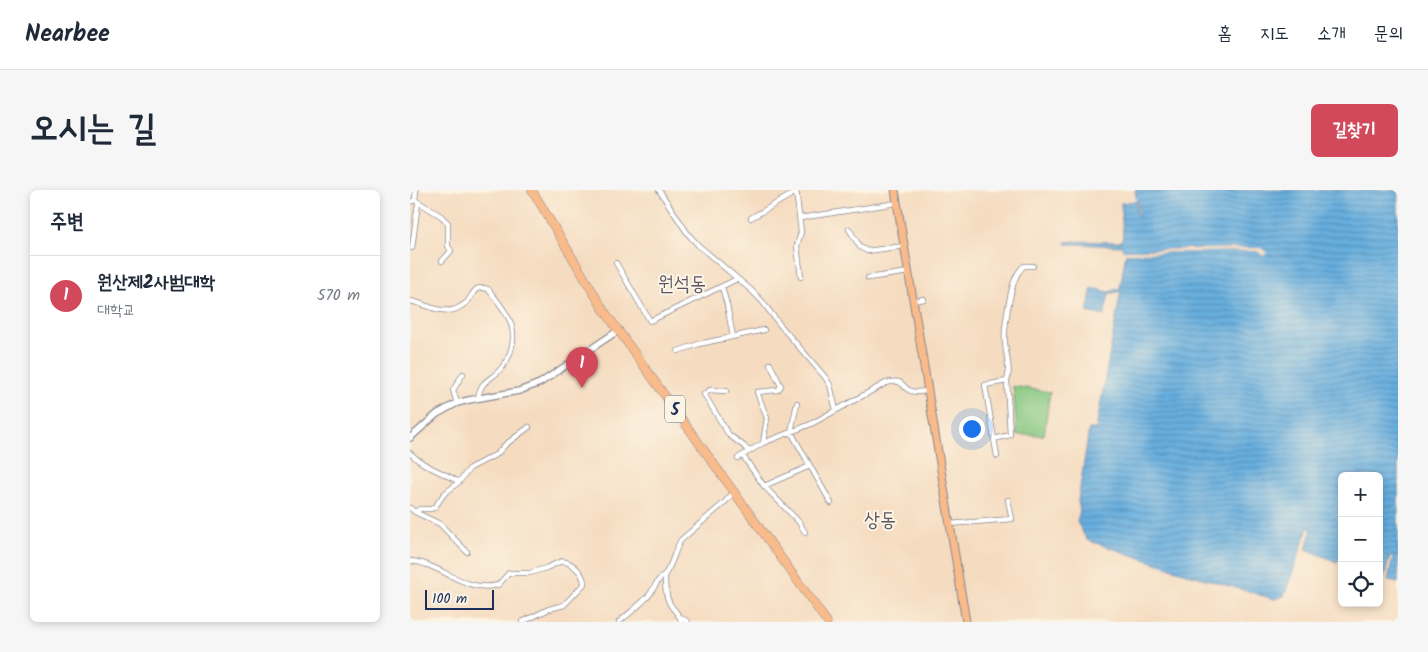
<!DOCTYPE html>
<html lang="ko">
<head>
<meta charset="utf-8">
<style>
	:root { --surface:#fff; --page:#f6f6f7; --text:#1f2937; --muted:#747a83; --line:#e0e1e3; --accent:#d1495b }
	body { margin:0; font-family:Kalam,"Poor Story",sans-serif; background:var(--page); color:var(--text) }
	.controls { position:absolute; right:15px; bottom:15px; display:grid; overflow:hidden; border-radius:8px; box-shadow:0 2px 8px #0003 }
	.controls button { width:45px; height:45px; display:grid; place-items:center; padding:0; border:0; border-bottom:1px solid var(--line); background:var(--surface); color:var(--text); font:25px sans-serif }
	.scale { position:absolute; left:15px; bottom:12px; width:69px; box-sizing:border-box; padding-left:5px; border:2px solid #1b2f5e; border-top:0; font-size:14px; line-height:18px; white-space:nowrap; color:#1b2f5e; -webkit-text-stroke:4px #fcf5e5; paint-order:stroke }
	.you { position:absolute; left:561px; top:238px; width:18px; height:18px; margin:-12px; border:4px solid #fff; border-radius:50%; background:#1a73e8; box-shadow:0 0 0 8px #1a73e833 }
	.badge { display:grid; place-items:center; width:32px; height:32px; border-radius:50%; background:var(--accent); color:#fff; font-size:16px; font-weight:700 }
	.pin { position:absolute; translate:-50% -41px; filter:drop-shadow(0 1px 2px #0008) }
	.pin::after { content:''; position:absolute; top:26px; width:18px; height:15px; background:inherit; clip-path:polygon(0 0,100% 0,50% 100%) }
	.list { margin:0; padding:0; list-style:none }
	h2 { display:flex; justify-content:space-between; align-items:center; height:65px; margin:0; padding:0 20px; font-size:21px }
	h2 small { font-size:16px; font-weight:400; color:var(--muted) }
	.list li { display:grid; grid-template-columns:32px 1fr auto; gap:15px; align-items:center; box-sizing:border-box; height:80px; padding:0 20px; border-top:1px solid var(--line) }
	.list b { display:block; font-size:19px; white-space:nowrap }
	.list p { margin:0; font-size:16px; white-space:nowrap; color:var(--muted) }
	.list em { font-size:16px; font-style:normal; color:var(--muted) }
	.icon { flex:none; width:28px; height:28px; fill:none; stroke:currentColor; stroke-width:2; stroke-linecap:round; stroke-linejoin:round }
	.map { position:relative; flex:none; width:988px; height:432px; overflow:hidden; border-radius:8px }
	header { display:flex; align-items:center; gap:30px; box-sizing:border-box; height:70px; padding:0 25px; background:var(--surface); border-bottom:1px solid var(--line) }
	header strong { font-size:24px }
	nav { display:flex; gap:28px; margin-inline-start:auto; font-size:18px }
	.intro { display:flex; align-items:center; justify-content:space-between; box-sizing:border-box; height:120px; padding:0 30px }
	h1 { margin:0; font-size:35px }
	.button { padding:12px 22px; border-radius:8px; background:var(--accent); color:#fff; font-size:18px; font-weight:700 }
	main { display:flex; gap:30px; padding:0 30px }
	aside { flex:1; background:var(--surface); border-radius:8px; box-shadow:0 2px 8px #0003 }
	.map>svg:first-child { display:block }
	.pitch { fill:#84c67f; stroke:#507a6e }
	.water { fill:url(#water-rules); stroke:#416e9e }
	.pier { fill:#f5dcc0 }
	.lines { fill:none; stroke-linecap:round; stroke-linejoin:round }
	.minor-casing { stroke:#88868f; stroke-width:6 }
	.tertiary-casing { stroke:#88868f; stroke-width:8 }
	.primary-casing { stroke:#88868f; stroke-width:9 }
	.trunk-casing { stroke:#88868f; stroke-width:9 }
	.minor { stroke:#fff; stroke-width:4.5 }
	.tertiary { stroke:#fff; stroke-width:5.5 }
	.primary { stroke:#fabb8b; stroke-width:7 }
	.trunk { stroke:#fabb8b; stroke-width:8 }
	.labels { text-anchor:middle; stroke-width:4; stroke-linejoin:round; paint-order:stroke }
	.shield { fill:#fcf5e5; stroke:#5e6a86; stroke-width:1 }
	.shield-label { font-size:16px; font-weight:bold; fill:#1b2f5e }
	.quarter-label { font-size:20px; fill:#5a5463; stroke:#fcf5e5 }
</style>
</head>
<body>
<header>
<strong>Nearbee</strong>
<nav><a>홈</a><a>지도</a><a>소개</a><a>문의</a></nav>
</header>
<div class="intro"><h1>오시는 길</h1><a class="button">길찾기</a></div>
<main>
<aside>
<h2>주변<small></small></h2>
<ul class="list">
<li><span class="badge">1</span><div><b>원산제2사범대학</b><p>대학교</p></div><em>570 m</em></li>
</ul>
</aside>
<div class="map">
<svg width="988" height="432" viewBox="0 0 988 432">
	<defs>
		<pattern id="water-rules" width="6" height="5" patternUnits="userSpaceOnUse" patternTransform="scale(1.25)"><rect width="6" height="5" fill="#67aede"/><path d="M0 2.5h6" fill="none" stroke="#548eb7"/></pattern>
	</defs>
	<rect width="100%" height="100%" fill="#fcf5e5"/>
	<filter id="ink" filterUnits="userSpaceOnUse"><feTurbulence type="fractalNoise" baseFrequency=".02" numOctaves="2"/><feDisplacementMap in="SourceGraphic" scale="10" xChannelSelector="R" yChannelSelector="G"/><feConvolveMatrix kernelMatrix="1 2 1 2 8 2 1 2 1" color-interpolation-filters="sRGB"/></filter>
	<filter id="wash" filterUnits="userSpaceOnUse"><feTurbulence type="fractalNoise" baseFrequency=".0096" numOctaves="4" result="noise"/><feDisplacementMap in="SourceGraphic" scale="20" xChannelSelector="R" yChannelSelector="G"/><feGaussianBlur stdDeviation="1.12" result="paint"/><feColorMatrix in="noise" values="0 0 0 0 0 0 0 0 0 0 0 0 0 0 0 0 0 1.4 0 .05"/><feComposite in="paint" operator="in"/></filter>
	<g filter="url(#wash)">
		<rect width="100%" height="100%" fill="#f5dcc0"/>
		<path class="pitch" d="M603,196L640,202L634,245H607Z"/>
		<path class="water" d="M725,0H988V393L978,390L983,367L980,366L974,388L969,385V286H932V365L927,372L896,359L902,339L898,338L874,406L864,409L782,385L677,350L667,332L670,320L668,311L679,239H686L711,101L699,104L694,126L677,122L682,98L699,102L710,98L716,63L847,61L853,66L850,58L713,60L712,56L656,54L655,52L664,51L710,52L713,48L711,13L725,11L727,25H729Z"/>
		<path class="pier" d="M851,58L857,63L853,66L847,61L716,63L713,60Z"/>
	</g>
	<g filter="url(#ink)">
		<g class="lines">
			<defs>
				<path id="minor" d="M249,0L278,44L289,56L341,100L351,110L370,135L415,187L420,195L426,220
					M386,0L391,42L387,56L391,87
					M5,10L31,26L38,33V56L41,61L32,71
					M0,12L5,10L6,0
					M341,28L386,2
					M390,28L487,13
					M439,39L450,57L457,61L494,56
					M2,58L8,13
					M206,73L240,131L327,89
					M458,88L499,82
					M312,97L317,115L323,147
					M0,111C13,113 29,123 43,120C47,119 54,115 57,112C64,104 63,95 78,99C85,108 93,117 98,127C108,145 102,168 88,182C77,192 71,191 68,208
					M503,111L514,109
					M268,161L289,154L354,140
					M316,201L300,200L294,204L319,245L334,256L338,261
					M47,213L43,200L53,184
					M387,213L381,242L421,313
					M584,249L575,195L597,191
					M353,253L357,228L347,202L368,200L371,196L360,174
					M0,263C13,277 33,282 49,292
					M333,266L354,296L388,331L395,342
					M587,266L584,249L600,245L597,191C601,179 596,166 595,153C593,141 600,104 604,92C606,86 609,80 614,76H623
					M328,268L353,253L401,234L476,193C497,188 489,197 501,201C506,203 513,201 518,201
					M354,296L400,276
					M0,318L5,322L30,334L57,362
					M5,322L10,319H21L25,317L34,304L49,292L60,278L87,264L95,255L119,237
					M539,334L602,329L598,310
					M0,371C31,373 55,404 88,395L99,383H120L136,378L152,371C163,373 174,383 174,394L154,415L139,419L112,432
					M270,427L278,432
					M209,432C219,423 231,415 240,404C245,397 247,389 255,384
					M271,432C270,424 263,420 260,414C255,405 255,394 255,384C263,374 264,361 271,350L314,313L324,302"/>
				<path id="tertiary" d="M0,248L27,224L47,213L59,210L109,201L130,193L209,140"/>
				<path id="primary" d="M485,0L556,432"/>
				<path id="trunk" d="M122,0L193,119L417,432"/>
			</defs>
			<use href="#minor" class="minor-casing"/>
			<use href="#tertiary" class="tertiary-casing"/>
			<use href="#primary" class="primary-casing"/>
			<use href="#trunk" class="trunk-casing"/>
			<use href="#minor" class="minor"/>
			<use href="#tertiary" class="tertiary"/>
			<use href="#primary" class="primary"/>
			<use href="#trunk" class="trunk"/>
		</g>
	</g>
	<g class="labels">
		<rect class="shield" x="255" y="205.5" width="20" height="27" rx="4"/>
		<g class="shield-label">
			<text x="265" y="225">5</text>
		</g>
		<g class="quarter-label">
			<text x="272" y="100">원석동</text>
			<text x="470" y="336">상동</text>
		</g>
	</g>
</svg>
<div class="controls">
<button>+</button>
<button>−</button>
<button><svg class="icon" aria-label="locate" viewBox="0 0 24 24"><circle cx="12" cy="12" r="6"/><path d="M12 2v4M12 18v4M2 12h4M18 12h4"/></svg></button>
</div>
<div class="scale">100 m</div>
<div class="you"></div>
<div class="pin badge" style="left:172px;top:198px">1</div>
</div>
</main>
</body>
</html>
